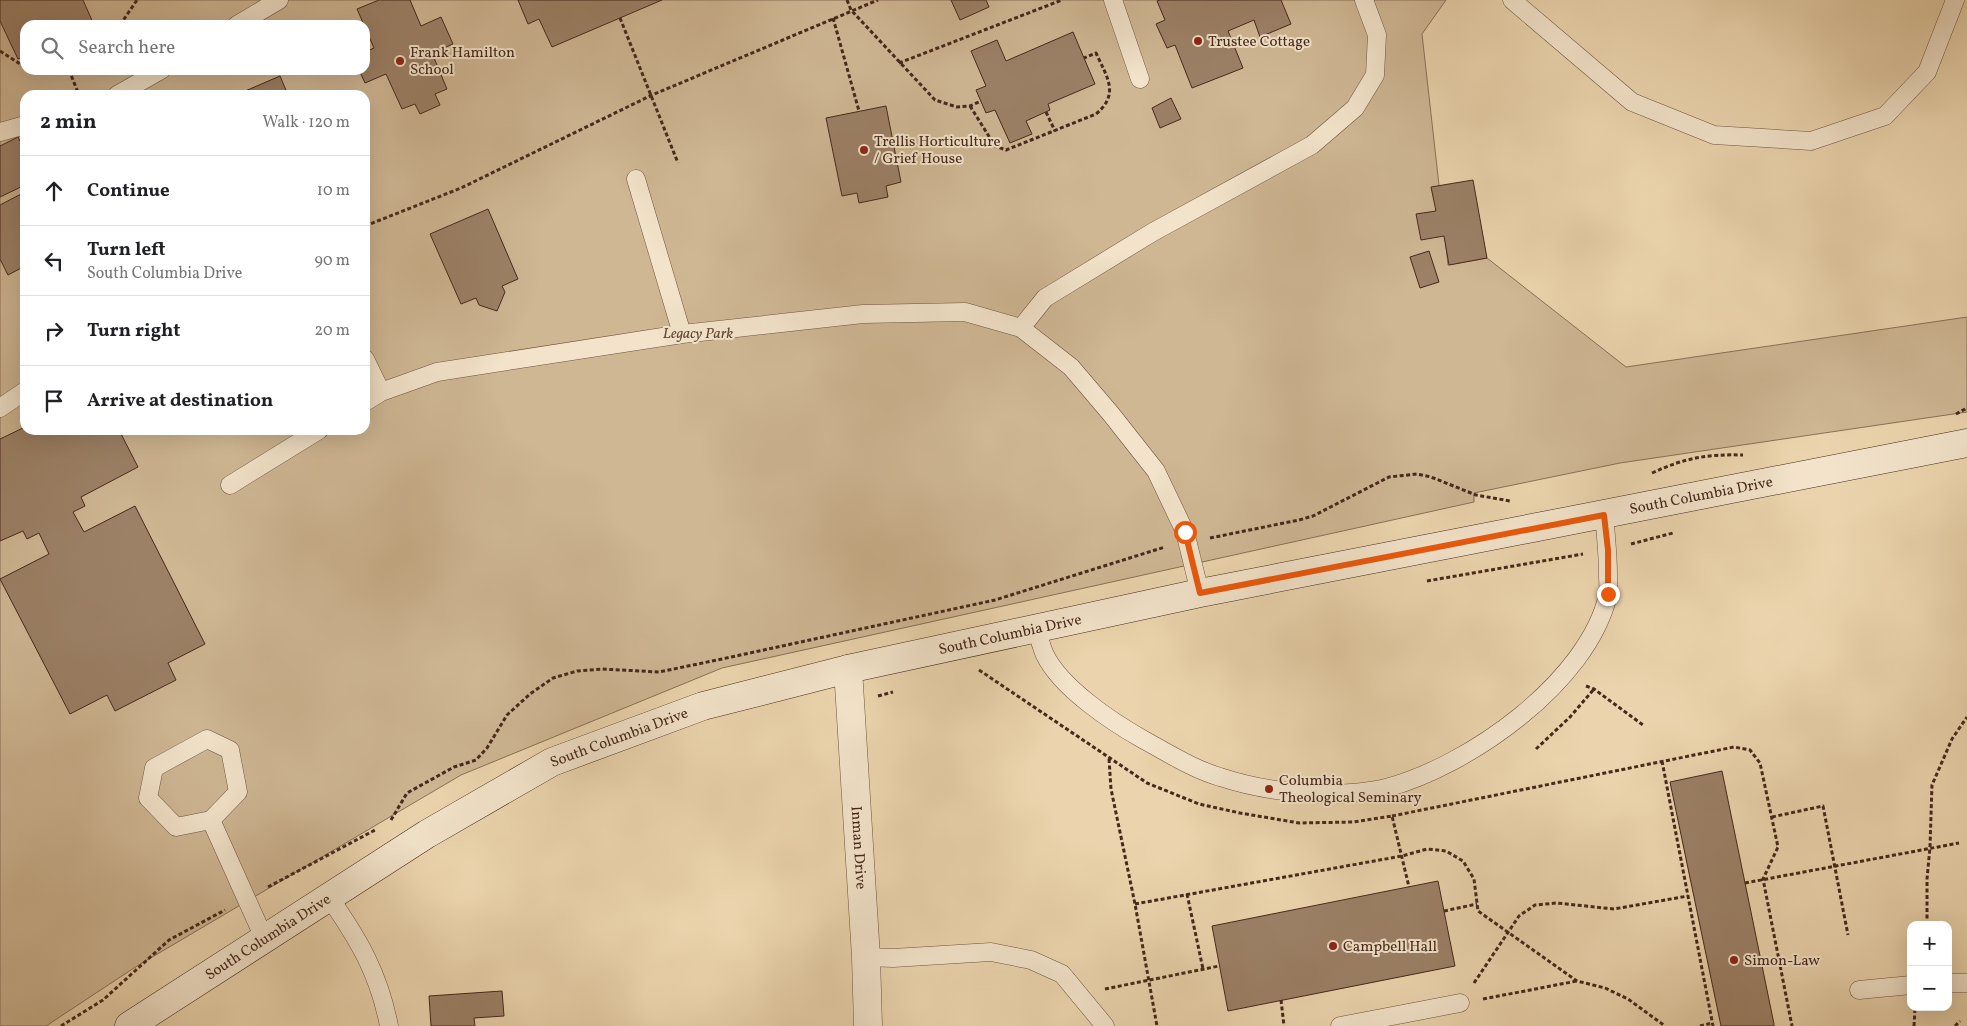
<!DOCTYPE html>
<html lang="en">
<head>
<meta charset="utf-8">
<style>
	:root { --surface:#fff; --page:#f6f6f6; --text:#202124; --muted:#757577; --line:#e0e0e0 }
	body { margin:0; font-family:Vollkorn,serif; background:var(--page); color:var(--text) }
	.controls { position:absolute; right:15px; bottom:15px; display:grid; overflow:hidden; border-radius:10px; box-shadow:0 5px 20px #0002 }
	.controls button { width:45px; height:45px; display:grid; place-items:center; padding:0; border:0; border-bottom:1px solid var(--line); background:var(--surface); color:var(--text); font:25px sans-serif }
	.stop { position:absolute; width:15px; height:15px; margin:-11px; border:4px solid #ea580c; border-radius:50%; background:#fff }
	.stop.end { background:#ea580c; border-color:#fff; box-shadow:0 1px 5px #0008 }
	.list { margin:0; padding:0; list-style:none }
	h2 { display:flex; justify-content:space-between; align-items:center; height:65px; margin:0; padding:0 20px; font-size:21px }
	h2 small { font-size:16px; font-weight:400; color:var(--muted) }
	.list li { display:grid; grid-template-columns:32px 1fr auto; gap:15px; align-items:center; box-sizing:border-box; height:70px; padding:0 20px; border-top:1px solid var(--line) }
	.list b { display:block; font-size:19px; white-space:nowrap }
	.list p { margin:0; font-size:16px; white-space:nowrap; color:var(--muted) }
	.list em { font-size:16px; font-style:normal; color:var(--muted) }
	.icon { flex:none; width:28px; height:28px; fill:none; stroke:currentColor; stroke-width:2; stroke-linecap:round; stroke-linejoin:round }
	.map { position:relative; flex:none; width:1967px; height:1026px; overflow:hidden }
	.search { position:absolute; background:var(--surface); box-shadow:0 5px 20px #0002; left:20px; top:20px; width:350px; height:55px; display:flex; align-items:center; gap:12px; box-sizing:border-box; padding:0 18px; border-radius:15px; color:var(--muted); font-size:19px }
	.panel { position:absolute; background:var(--surface); box-shadow:0 5px 20px #0002; left:20px; top:90px; width:350px; height:345px; border-radius:15px }
	.map>svg:first-child { display:block }
	.green { fill:#cfb794; stroke:#8a7058; fill-rule:evenodd }
	.building { fill:#9c8167; stroke:#46281c }
	.lines { fill:none; stroke-linecap:round; stroke-linejoin:round }
	.lane-casing { stroke:#6f5340; stroke-width:19 }
	.street-casing { stroke:#6f5340; stroke-width:29 }
	.secondary-casing { stroke:#46281c; stroke-width:29 }
	.path { stroke:#46281c; stroke-width:3; stroke-dasharray:4 2.5; stroke-linecap:butt }
	.lane { stroke:#f2e3ca; stroke-width:18 }
	.street { stroke:#f2e3ca; stroke-width:28 }
	.secondary { stroke:#f2e3ca; stroke-width:28 }
	.route { stroke:#ea580c; stroke-width:6 }
	.poi-dot { fill:#8f2418; stroke:#f2e3ca; stroke-width:2 }
	.labels { text-anchor:middle; stroke-width:4; stroke-linejoin:round; paint-order:stroke }
	.poi-label { font-size:15px; fill:#46281c; stroke:#f2e3ca; text-anchor:start }
	.park-label { font-size:15px; font-style:italic; fill:#614534; stroke:#f2e3ca }
	.street-label { font-size:15px; fill:#46281c; stroke:#f2e3ca }
</style>
</head>
<body>
<div class="map">
<svg width="1967" height="1026" viewBox="0 0 1967 1026">
	<rect width="100%" height="100%" fill="#ebd4ad"/>
	<filter id="stains"><feTurbulence type="fractalNoise" baseFrequency=".004" numOctaves="4"/><feColorMatrix values="0 0 0 0 .2 0 0 0 0 .09 0 0 0 0 .02 0 0 0 .5 -.17"/></filter>
	<radialGradient id="worn" r=".72"><stop offset=".6" stop-color="#630" stop-opacity="0"/><stop offset="1" stop-color="#630" stop-opacity=".3"/></radialGradient>
	<path class="green" d="M0,0H1446L1422,34L1448,265L1487,258L1626,367L1967,317V412L1620,463L1474,493V502L722,668L461,775L137,966L46,1026H0ZM25,25H365V70H25ZM25,95H365V430H25Z"/>
	<path class="building" d="M0,0H83L94,25H25V56L18,59L0,21Z
		M379,0H410L421,26L441,17L453,44L432,53L447,89L435,94L440,105L420,114L415,104L402,109L386,74L365,83L359,70H365V52L374,48L357,9Z
		M518,0H662L552,47L539,19L528,24Z
		M951,0H986L989,7L960,20Z
		M1160,0H1281L1291,24L1260,37L1254,20L1228,31L1243,68L1192,88L1175,45L1167,48L1156,24L1165,20L1157,1Z
		M1073,32L1095,84L1048,104L1050,110L1026,121L1032,134L1010,143L995,110L986,113L976,90L986,86L971,51L997,40L1006,61Z
		M280,76L288,95H236Z
		M1171,98L1181,119L1160,128L1152,108Z
		M886,106L901,182L886,186L888,197L859,203L857,193L842,196L826,118Z
		M18,137L25,150V185L0,197V146Z
		M1473,180L1487,258L1449,265L1444,236L1421,240L1416,214L1436,211L1431,187Z
		M25,192V266L8,275L0,259V205Z
		M488,209L518,279L502,286L505,292L497,311L479,305L476,298L461,304L430,234Z
		M1429,251L1439,282L1420,288L1410,257Z
		M25,427V430H119L138,467L81,497L85,506L73,512L84,532L135,506L205,644L168,663L176,680L115,711L107,695L70,714L0,579L49,554L39,533L27,539L23,531L0,541V439Z
		M1722,771L1774,1024V1026H1721L1694,897L1670,782Z
		M1438,881L1455,966L1228,1011L1212,926Z
		M502,991L504,1016L474,1018L475,1026H431L429,996Z"/>
	<g class="lines">
		<defs>
			<path id="lane" d="M1113,0L1140,79
				M1512,0L1632,102L1714,135L1811,141L1885,116L1927,72L1955,0
				M237,25L279,0
				M117,95L161,70
				M0,132L25,125
				M636,179L682,334
				M1021,328L1045,298L1153,232L1312,145L1355,108L1375,75L1377,35L1364,0
				M365,359L381,392
				M365,402L381,392L437,372L682,334L863,314L965,312L1021,328L1071,367L1111,414L1156,471L1185,532L1200,593
				M0,408L25,391
				M230,485L319,430
				M1036,628C1039,637 1041,646 1045,655C1061,688 1112,722 1144,740C1168,753 1193,769 1220,777C1254,788 1294,794 1330,794C1346,794 1371,792 1386,788C1469,766 1588,682 1608,595C1609,589 1608,581 1608,575C1608,555 1606,535 1604,515
				M207,739L230,750L238,792L211,820L176,827L148,798L154,768Z
				M211,820L264,938
				M329,897C359,940 379,974 389,1026
				M866,957L893,958L991,952L1031,960L1062,974L1105,1026
				M1948,983H1967
				M1859,990L1911,985
				M1340,1026L1460,1003"/>
			<g id="street">
				<path id="s1" d="M848,669L866,957L868,1026"/>
			</g>
			<g id="secondary">
				<path id="s2" d="M129,1026L427,834L552,762L703,706L848,669L1200,593L1967,443"/>
			</g>
		</defs>
		<use href="#lane" class="lane-casing"/>
		<use href="#street" class="street-casing"/>
		<use href="#secondary" class="secondary-casing"/>
		<path class="path" d="M847,0L851,10L935,100L957,107L970,106L981,101
			M620,18L678,163
			M833,18L859,111
			M120,25L137,0
			M0,51L25,67
			M899,63L1062,0
			M69,70L79,95
			M970,106L995,146L1006,150L1096,114C1120,94 1107,77 1096,53L1084,58
			M1046,112L1055,131
			M365,226L461,188L652,95L878,0
			M1956,414L1967,408
			M1652,473C1684,458 1708,454 1743,455
			M1210,538L1299,520L1313,516L1389,477L1417,474L1431,477L1476,495L1510,501
			M1631,544L1673,533
			M1427,581L1583,554
			M979,670L1147,783L1199,804L1240,813L1299,823L1353,822L1392,816L1409,887
			M1586,686L1594,689L1643,725
			M878,696L893,692
			M1536,749L1570,717L1594,689
			M1109,759L1111,789L1135,904L1157,1026
			M1662,761L1713,1026
			M1392,816L1734,747L1750,750L1760,763L1778,847L1763,879L1792,1026
			M1772,817L1823,806L1848,935
			M391,820L407,793L454,767L476,760L487,748L507,715L530,694L553,678L577,671L602,669L659,672L722,659L995,600L1165,547
			M1745,883L1959,843
			M268,887L375,830
			M1187,894L1203,969
			M1135,904L1402,856L1427,849L1446,851L1463,861L1474,879L1478,911L1577,981L1605,988L1628,999L1665,1026
			M1444,911L1477,904
			M1927,925V879L1930,847L1932,785L1952,739L1967,717
			M1474,983L1519,916L1535,905L1557,903L1614,909L1688,896
			M1105,989L1219,966
			M1483,999L1577,981
			M1281,1000L1284,1026
			M61,1026L103,1000L169,940L225,910
			M1700,1026L1712,1023
			M1914,1026L1915,1009
			M1955,1026L1960,1021"/>
		<use href="#lane" class="lane"/>
		<use href="#street" class="street"/>
		<use href="#secondary" class="secondary"/>
	</g>
	<g class="lines">
		<path class="route" d="M1185,532L1200,593L1604,515L1608,550V594"/>
	</g>
	<g class="poi-dot">
		<circle cx="1198" cy="41" r="5"/>
		<circle cx="400" cy="61" r="5"/>
		<circle cx="864" cy="150" r="5"/>
		<circle cx="1269" cy="789" r="5"/>
		<circle cx="1333" cy="946" r="5"/>
		<circle cx="1734" cy="960" r="5"/>
	</g>
	<g class="labels">
		<g class="poi-label">
			<text x="1208" y="46">Trustee Cottage</text>
			<text x="410" y="57">Frank Hamilton<tspan x="410" dy="17">School</tspan></text>
			<text x="874" y="146">Trellis Horticulture<tspan x="874" dy="17">/ Grief House</tspan></text>
			<text x="1279" y="785">Columbia<tspan x="1279" dy="17">Theological Seminary</tspan></text>
			<text x="1343" y="951">Campbell Hall</text>
			<text x="1744" y="965">Simon-Law</text>
		</g>
		<g class="park-label">
			<text x="698" y="338">Legacy Park</text>
		</g>
		<g class="street-label">
			<text dy="5" stroke="none"><textPath href="#s2" startOffset="1680">South Columbia Drive</textPath></text>
			<text dy="5" stroke="none"><textPath href="#s2" startOffset="975">South Columbia Drive</textPath></text>
			<text dy="5" stroke="none"><textPath href="#s2" startOffset="570">South Columbia Drive</textPath></text>
			<text dy="5" stroke="none"><textPath href="#s1" startOffset="179">Inman Drive</textPath></text>
			<text dy="5" stroke="none"><textPath href="#s2" startOffset="165">South Columbia Drive</textPath></text>
		</g>
	</g>
	<rect width="100%" height="100%" filter="url(#stains)"/>
	<rect width="100%" height="100%" fill="url(#worn)"/>
</svg>
<div class="controls">
<button>+</button>
<button>−</button>
</div>
<div class="stop" style="left:1185px;top:532px"></div>
<div class="stop end" style="left:1608px;top:594px"></div>
<div class="search"><svg class="icon" aria-label="search" viewBox="0 0 24 24"><circle cx="10" cy="10" r="6"/><path d="M15 15l6 6"/></svg>Search here</div>
<section class="panel">
<h2>2 min<small>Walk · 120 m</small></h2>
<ul class="list">
<li><svg class="icon" aria-label="ahead" viewBox="0 0 24 24"><path d="M12 20V5M6 11l6-6 6 6"/></svg><div><b>Continue</b></div><em>10 m</em></li>
<li><svg class="icon" aria-label="left" viewBox="0 0 24 24"><path d="M17 20v-9H6M10 6l-5 5 5 5"/></svg><div><b>Turn left</b><p>South Columbia Drive</p></div><em>90 m</em></li>
<li><svg class="icon" aria-label="right" viewBox="0 0 24 24"><path d="M7 20v-9h11M14 6l5 5-5 5"/></svg><div><b>Turn right</b></div><em>20 m</em></li>
<li><svg class="icon" aria-label="arrive" viewBox="0 0 24 24"><path d="M6 21V4h12l-3 4 3 4H6"/></svg><div><b>Arrive at destination</b></div></li>
</ul>
</section>
</div>
</body>
</html>
